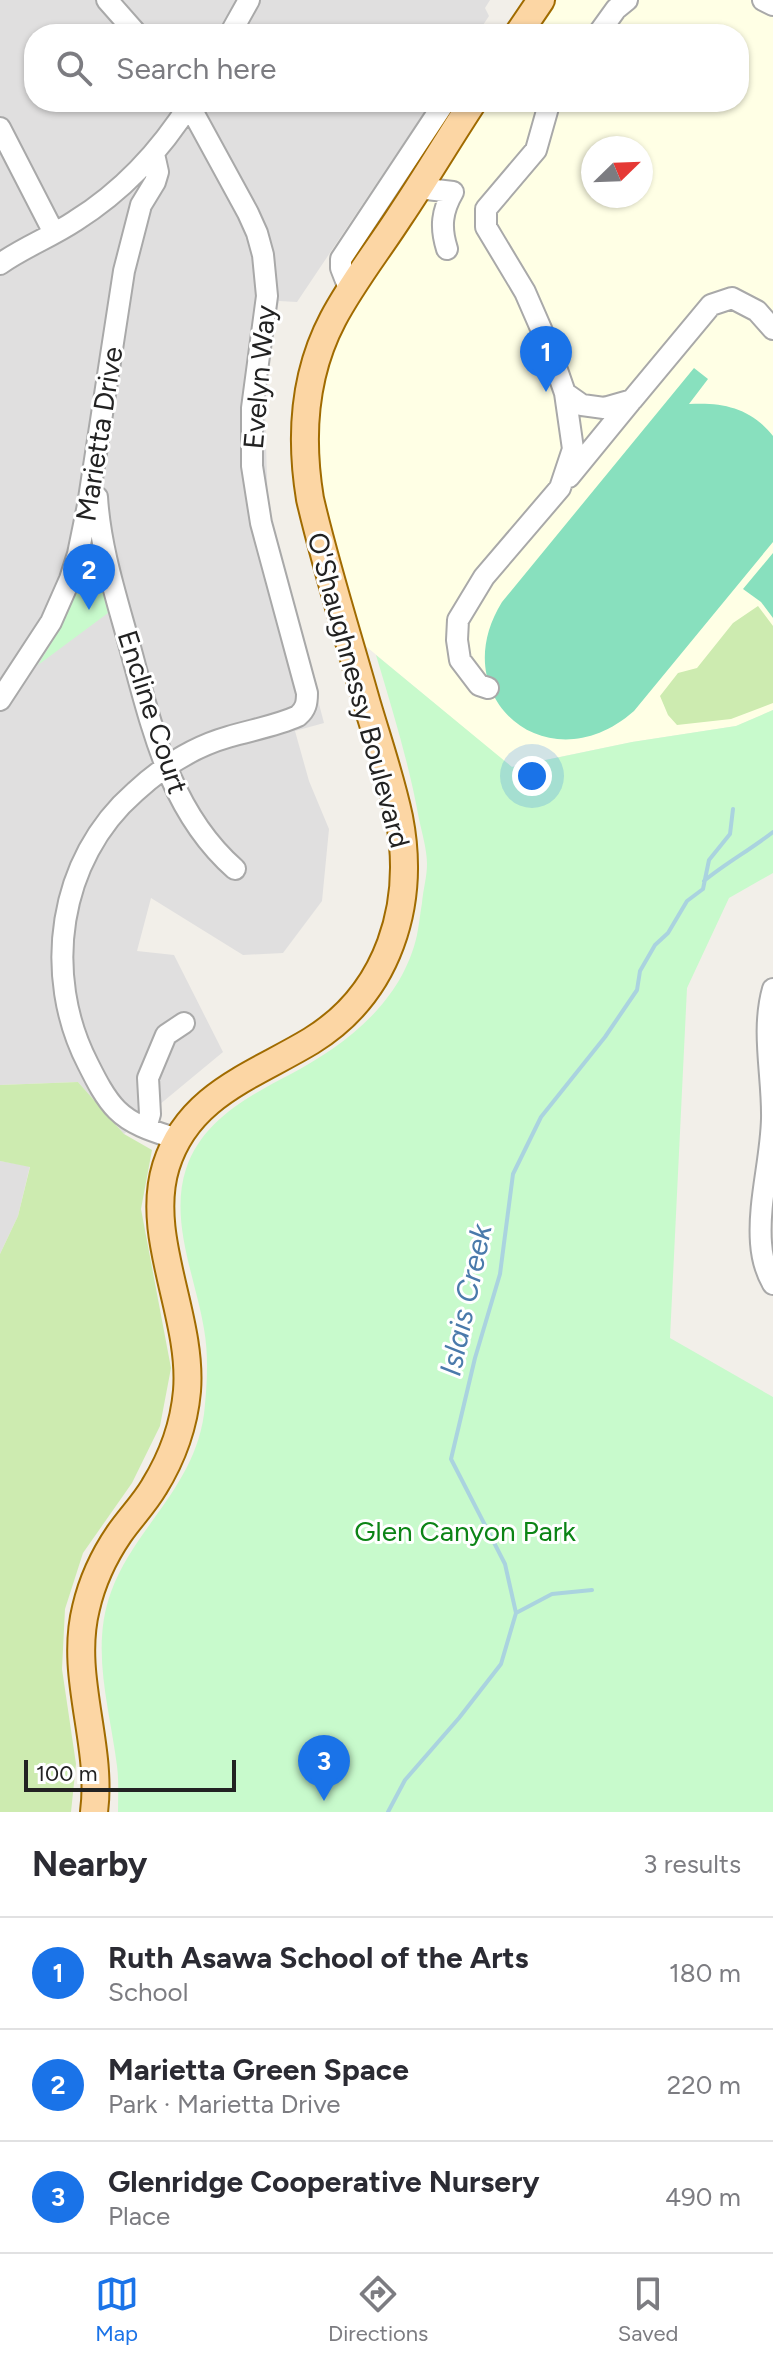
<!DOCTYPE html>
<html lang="en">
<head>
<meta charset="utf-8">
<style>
	:root { --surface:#fff; --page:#f2f2f3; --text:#2b2b33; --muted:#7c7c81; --line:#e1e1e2; --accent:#1a73e8 }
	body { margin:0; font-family:Figtree,sans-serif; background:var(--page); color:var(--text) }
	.compass { position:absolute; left:581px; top:136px; width:72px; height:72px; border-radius:50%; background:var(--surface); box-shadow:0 2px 6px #0004; rotate:67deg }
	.scale { position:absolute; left:24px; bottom:20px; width:212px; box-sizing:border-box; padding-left:8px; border:4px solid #222; border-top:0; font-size:22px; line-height:28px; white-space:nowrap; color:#222; -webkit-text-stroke:6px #fff; paint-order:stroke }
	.you { position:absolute; left:532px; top:776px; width:28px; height:28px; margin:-20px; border:6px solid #fff; border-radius:50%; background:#1a73e8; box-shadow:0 0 0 12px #1a73e833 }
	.badge { display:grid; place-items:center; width:52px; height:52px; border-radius:50%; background:var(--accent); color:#fff; font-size:26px; font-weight:700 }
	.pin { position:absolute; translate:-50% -66px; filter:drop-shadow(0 2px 4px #0008) }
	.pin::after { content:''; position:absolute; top:42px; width:28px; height:24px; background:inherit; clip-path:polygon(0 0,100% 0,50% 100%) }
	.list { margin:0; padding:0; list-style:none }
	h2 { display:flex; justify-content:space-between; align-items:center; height:104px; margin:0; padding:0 32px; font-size:34px }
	h2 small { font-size:26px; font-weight:400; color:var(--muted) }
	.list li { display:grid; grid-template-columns:52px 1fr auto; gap:24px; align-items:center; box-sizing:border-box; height:112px; padding:0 32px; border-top:2px solid var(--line) }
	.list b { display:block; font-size:30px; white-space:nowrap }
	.list p { margin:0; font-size:26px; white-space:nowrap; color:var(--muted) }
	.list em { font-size:26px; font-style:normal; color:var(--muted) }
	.icon { flex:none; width:44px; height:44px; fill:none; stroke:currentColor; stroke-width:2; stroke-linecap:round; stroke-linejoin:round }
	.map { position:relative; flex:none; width:773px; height:1812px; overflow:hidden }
	.search { position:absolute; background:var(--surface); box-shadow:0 2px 6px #0004; left:24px; right:24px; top:24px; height:88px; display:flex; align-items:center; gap:20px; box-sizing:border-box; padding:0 28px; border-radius:32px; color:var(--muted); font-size:30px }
	.sheet { height:440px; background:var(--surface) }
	nav { display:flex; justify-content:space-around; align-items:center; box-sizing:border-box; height:112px; border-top:2px solid var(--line); background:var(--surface); font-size:22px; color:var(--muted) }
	nav a { display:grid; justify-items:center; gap:4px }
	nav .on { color:var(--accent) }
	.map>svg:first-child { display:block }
	.residential { fill:#e0dfdf }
	.education { fill:#ffffe5; fill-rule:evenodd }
	.grass { fill:#cdebb0 }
	.park { fill:#c8facc }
	.pitch { fill:#88e0be }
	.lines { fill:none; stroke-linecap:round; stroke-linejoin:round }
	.stream { stroke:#aad3df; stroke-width:4 }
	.minor-casing { stroke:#a9a9a9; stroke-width:24 }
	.major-casing { stroke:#a06b00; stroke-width:30 }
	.minor { stroke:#fff; stroke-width:20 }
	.major { stroke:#fcd6a4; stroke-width:26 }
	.labels { text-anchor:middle; stroke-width:6; stroke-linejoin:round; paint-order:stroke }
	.street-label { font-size:28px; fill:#222; stroke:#fff }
	.park-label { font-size:28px; fill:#0c8416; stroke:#fff }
	.water-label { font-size:30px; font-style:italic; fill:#4a7aab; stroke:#fff }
</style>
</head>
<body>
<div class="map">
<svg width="773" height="1812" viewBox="0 0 773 1812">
	<rect width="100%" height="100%" fill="#f2efe9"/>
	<path class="residential" d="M0,0H490L485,8L489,16L477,34H34V102H431L297,302L279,301L264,376L268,511L324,723L295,731L309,781L329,829L322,901L283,953L243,955L151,898L137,951L174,955L223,1052L124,1134L78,1082L0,1085Z
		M0,1161L30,1166L18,1216L0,1254Z"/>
	<path class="education" d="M557,0H773V710L736,726L632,742L511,767L362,643L325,517L317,477L316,408L333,343L349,310L489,102H739V34H534ZM593,148H641V196H593Z"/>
	<path class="grass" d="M758,606L773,626V703L731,719L677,725L668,715L660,696L678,673L697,668L733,623Z
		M78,1082L124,1134L152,1150L141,1209L171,1368L160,1426L132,1483L83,1553L65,1609L62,1669L76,1764L71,1812H0V1254L18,1216L30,1167L0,1161V1085Z"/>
	<path class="park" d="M92,550L108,613L38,665C61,629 78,591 92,550Z
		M376,655L512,767L632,742L736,726L773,710V873L729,898L687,988L670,1338L773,1397V1812H118C118,1797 119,1781 117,1766C110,1709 90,1649 111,1592C134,1528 194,1488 204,1414C207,1386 209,1357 204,1329C196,1279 169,1221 186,1169C202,1121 247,1097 289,1075C346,1045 402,1002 417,935C419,925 420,914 422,903C423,890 427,877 427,864C427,850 422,833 419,819C409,763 392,709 376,655Z"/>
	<path class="pitch" d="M694,368L708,379L689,404C723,402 751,408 773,436V542L634,711C548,787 443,697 502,602Z
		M773,553V618L761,602L743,589Z"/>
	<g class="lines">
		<path class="stream" d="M704,881C726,863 750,850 773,832
			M516,1613L552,1594L592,1590
			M388,1812L405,1780L459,1718L501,1664L516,1613L505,1564L451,1459L475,1358L500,1274L513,1174L541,1117L605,1037L637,990L640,971L655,945L668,933L687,901L703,889L709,860L730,834L733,809"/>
		<defs>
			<path id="minor" d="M107,0L137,34
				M763,0L773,5
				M230,34L249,0
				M598,34L616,9L627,0
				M549,104L536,150L486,209V227L525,292L549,347L565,393L582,405L604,408L632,400L711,305L732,298L757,311L773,329
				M0,128L54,233
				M418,188L453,192C442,211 440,227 447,249
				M0,264C24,247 51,237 75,221C123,191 161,150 191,102
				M350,291L341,268V259L445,102
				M569,477L632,400
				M97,497C100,546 115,593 128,640C151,723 168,810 235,869
				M488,688L479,685L460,660L457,640L458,620L484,577L560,488L573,449L565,393
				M0,700L51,622L70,579L78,554L88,505L124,271L141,205L155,182L158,172L154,154
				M773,989C761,1031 773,1076 772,1119C771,1160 758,1202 761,1243C762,1257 766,1272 773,1284
				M146,1128L150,1114L148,1078L166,1035L184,1023
				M177,1139C156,1132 133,1126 117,1110C105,1098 96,1080 88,1064C42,975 58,859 135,792C162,767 193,747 228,737C251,730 276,726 298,716C306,709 307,703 307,693L261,523L252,466V408L267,296L263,255L257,233L248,213L194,114L191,102"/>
			<path id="major" d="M518,34L541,0
				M94,1812C103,1744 69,1676 86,1608C92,1582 104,1556 119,1534C130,1518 144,1504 154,1487C172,1458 184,1425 187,1391C193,1316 144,1237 166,1166C188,1095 253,1076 311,1041C389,993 416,904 399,817C391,779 378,741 367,704C348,636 326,568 310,499C300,438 304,374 333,319C352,283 378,250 400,216C425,179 448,140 473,102"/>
		</defs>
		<use href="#minor" class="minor-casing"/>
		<use href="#major" class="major-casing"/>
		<use href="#minor" class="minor"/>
		<use href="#major" class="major"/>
	</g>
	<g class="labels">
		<g class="street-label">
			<text transform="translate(259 377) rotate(-85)" y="10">Evelyn Way</text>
			<text transform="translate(99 434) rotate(-81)" y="10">Marietta Drive</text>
			<text transform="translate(359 690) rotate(75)" y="10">O'Shaughnessy Boulevard</text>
			<text transform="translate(153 712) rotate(72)" y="10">Encline Court</text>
		</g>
		<g class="park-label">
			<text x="465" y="1541">Glen Canyon Park</text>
		</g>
		<g class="water-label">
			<text transform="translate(466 1300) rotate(-78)" y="10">Islais Creek</text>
		</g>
	</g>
</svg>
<svg class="compass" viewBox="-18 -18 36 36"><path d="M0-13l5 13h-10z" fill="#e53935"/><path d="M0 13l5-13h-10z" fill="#7c7c81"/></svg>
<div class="scale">100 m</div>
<div class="you"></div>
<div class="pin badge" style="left:546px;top:392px">1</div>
<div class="pin badge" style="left:89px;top:610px">2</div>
<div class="pin badge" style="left:324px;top:1801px">3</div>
<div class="search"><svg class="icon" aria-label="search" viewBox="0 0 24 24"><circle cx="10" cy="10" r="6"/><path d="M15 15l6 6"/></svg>Search here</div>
</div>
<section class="sheet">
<h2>Nearby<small>3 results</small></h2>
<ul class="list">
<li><span class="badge">1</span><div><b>Ruth Asawa School of the Arts</b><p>School</p></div><em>180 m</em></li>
<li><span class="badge">2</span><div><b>Marietta Green Space</b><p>Park · Marietta Drive</p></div><em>220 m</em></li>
<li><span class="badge">3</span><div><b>Glenridge Cooperative Nursery</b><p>Place</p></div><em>490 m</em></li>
</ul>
</section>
<nav>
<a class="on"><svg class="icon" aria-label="map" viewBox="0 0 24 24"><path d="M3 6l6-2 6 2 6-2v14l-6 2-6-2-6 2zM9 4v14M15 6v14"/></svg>Map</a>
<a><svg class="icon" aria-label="directions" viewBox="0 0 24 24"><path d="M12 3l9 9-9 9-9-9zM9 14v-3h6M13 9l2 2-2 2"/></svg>Directions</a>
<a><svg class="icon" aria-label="saved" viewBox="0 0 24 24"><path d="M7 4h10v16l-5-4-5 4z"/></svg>Saved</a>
</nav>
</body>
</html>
